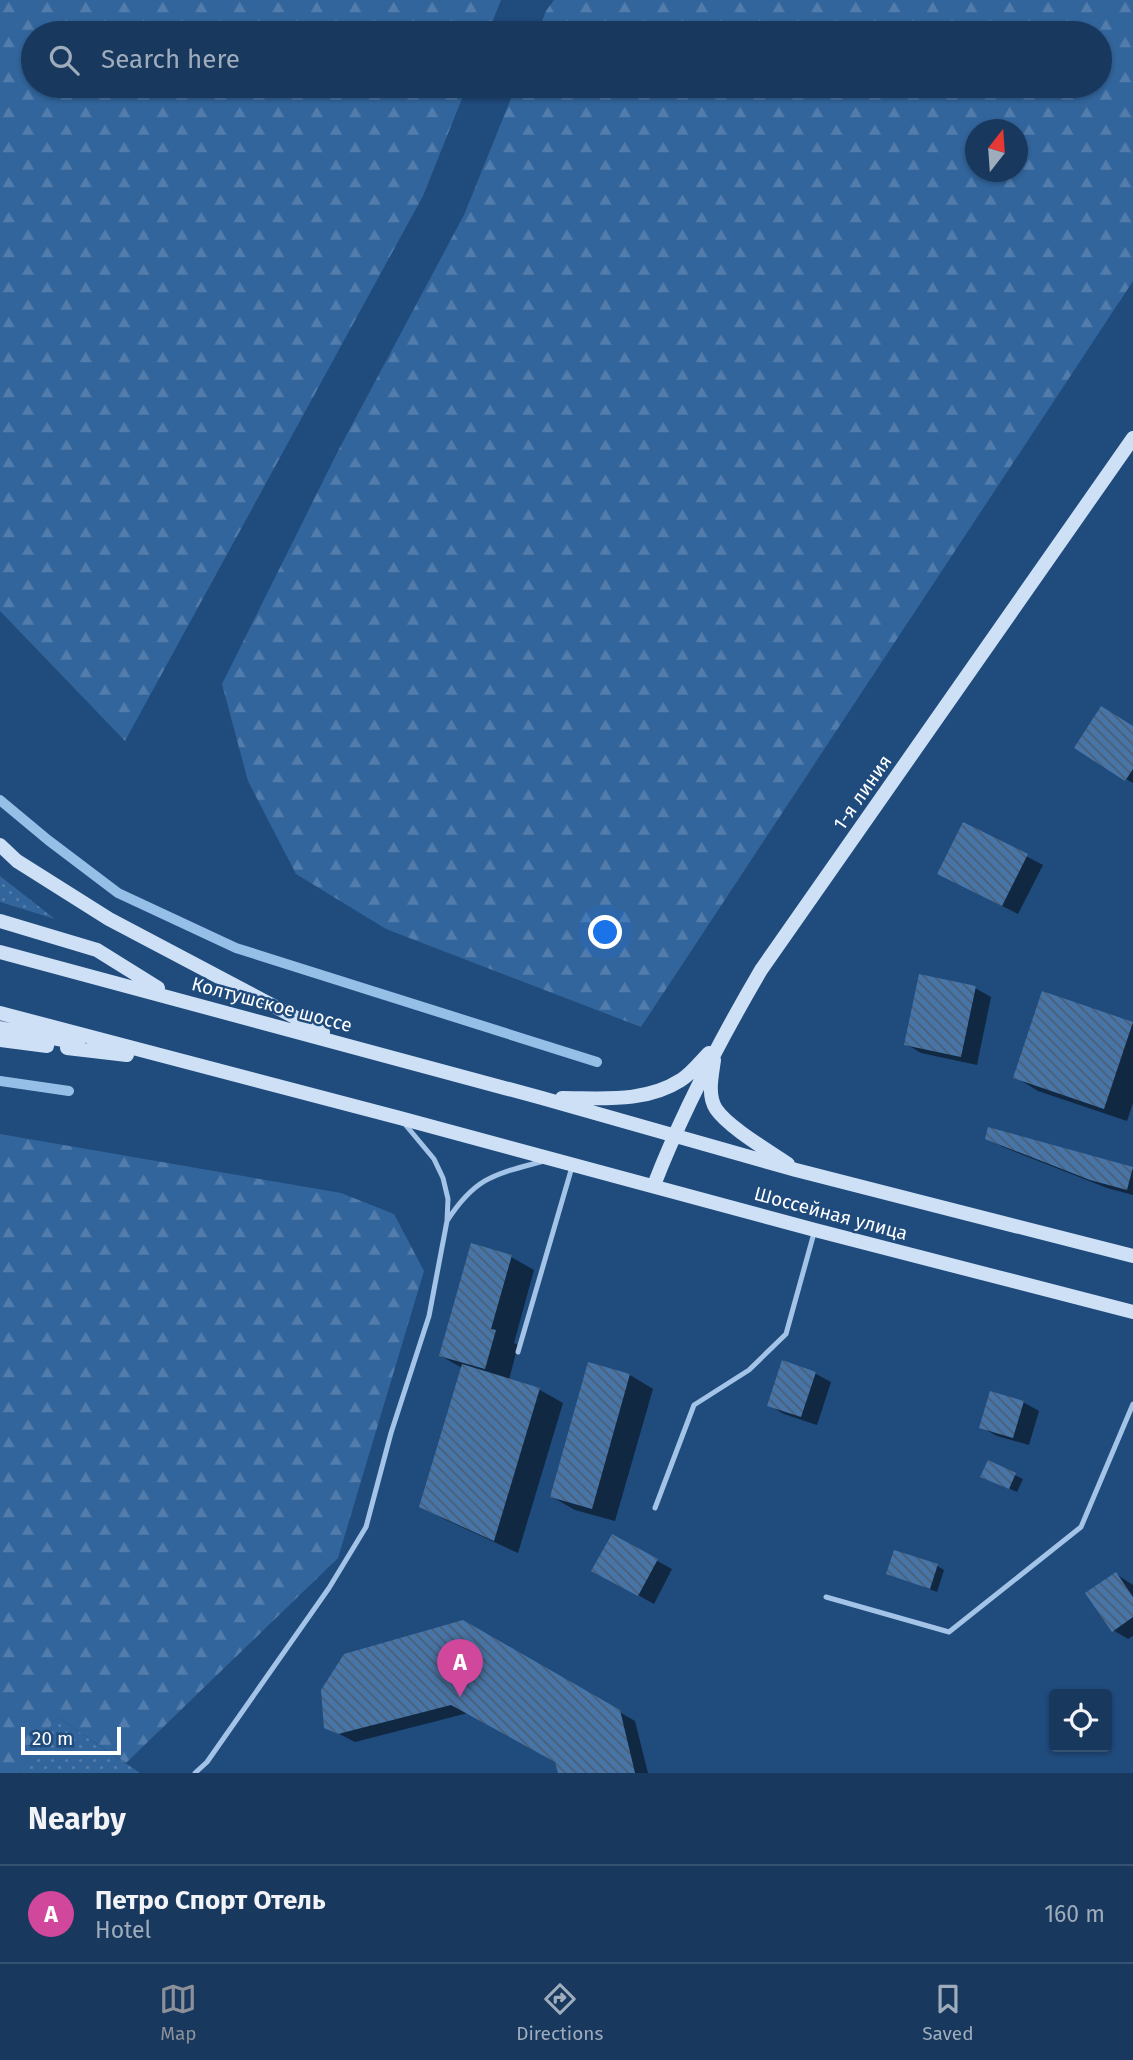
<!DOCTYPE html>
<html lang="en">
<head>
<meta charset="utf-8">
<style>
	:root { --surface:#18385e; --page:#213f64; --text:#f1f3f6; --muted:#9facbc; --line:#365273; --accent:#8c9099 }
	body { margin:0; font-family:"Fira Sans",sans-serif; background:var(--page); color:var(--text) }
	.controls { position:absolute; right:21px; bottom:21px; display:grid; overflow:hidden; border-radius:7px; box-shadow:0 2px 5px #0004 }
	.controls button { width:63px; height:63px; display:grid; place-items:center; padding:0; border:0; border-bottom:2px solid var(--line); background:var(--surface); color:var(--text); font:35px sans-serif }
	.compass { position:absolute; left:965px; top:119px; width:63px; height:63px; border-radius:50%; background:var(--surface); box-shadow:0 2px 5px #0004; rotate:17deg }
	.scale { position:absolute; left:21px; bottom:18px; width:100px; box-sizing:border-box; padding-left:7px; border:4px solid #fff; border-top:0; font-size:19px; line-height:24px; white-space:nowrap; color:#fff; -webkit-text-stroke:5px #204b7d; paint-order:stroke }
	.you { position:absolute; left:606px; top:933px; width:24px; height:24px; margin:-18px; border:5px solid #fff; border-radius:50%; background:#1a73e8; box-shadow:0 0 0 10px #1a73e833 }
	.badge { display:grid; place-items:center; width:46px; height:46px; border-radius:50%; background:var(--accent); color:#fff; font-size:23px; font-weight:700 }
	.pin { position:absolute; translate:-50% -58px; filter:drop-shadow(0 2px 4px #0008) }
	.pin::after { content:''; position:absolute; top:37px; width:24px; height:21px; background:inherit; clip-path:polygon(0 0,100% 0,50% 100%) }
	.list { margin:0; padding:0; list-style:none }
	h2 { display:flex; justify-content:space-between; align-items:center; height:91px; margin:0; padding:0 28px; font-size:30px }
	h2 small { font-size:23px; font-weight:400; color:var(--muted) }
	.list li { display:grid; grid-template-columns:46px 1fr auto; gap:21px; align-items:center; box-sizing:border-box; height:98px; padding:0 28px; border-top:2px solid var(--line) }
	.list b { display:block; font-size:26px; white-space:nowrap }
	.list p { margin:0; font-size:23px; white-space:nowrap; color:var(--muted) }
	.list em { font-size:23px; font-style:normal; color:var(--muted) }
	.icon { flex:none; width:38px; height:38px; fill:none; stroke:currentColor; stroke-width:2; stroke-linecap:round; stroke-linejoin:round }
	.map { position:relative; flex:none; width:1133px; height:1773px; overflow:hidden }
	.search { position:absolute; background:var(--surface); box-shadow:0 2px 5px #0004; left:21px; right:21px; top:21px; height:77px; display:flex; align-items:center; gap:18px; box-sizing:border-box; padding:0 24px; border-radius:38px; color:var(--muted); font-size:26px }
	.sheet { height:189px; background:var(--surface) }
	nav { display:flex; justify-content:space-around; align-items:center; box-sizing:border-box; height:98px; border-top:2px solid var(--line); background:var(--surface); font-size:19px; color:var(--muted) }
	nav a { display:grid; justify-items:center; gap:4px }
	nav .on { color:var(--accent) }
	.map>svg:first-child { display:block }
	.grass { fill:url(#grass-dots) }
	.forest { fill:url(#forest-firs); fill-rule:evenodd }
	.shadow { fill:#0007 }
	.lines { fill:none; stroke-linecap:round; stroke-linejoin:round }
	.stream { stroke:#96bfe8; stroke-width:10 }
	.building { fill:url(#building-back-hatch) }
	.lane { stroke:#a3c4e7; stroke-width:5 }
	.secondary { stroke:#cde0f6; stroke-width:14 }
	.labels { text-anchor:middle; stroke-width:5; stroke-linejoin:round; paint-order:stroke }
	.street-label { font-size:19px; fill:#fff; stroke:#204b7d }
</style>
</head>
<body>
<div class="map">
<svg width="1133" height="1773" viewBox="0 0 1133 1773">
	<defs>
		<pattern id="grass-dots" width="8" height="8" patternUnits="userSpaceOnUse" patternTransform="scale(1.75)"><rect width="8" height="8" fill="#32659c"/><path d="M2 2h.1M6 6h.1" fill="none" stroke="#517cab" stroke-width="1.8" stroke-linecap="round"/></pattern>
		<pattern id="forest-firs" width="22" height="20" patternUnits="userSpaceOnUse" patternTransform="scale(1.75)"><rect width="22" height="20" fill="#32659c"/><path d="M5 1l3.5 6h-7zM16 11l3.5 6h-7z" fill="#517cab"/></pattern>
		<pattern id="building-back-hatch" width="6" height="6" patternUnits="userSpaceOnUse" patternTransform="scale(1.75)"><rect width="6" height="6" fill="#4875a7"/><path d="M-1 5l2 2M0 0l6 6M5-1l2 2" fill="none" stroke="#4a5e75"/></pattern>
	</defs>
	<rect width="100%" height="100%" fill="#204b7d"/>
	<path class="grass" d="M0,876L55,919L0,902Z
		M57,1717L140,1773H19Z"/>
	<path class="forest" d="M0,0H501L488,33H33V86H467L423,196L125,741L0,611Z
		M554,0H1133V281L641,1027L386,929L296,874L248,781L222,684L338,451L464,215L516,86H1100V33H537L546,11ZM976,130H1018V172H976Z
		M0,1134L341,1193L394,1214L424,1271L338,1558L126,1763L57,1717L19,1773H0Z"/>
	<path class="shadow" d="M1133,727V783L1126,779Z
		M964,824L1043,865L1018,914L955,882Z
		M975,988L991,997L977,1065L921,1053L906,1044Z
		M1043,994L1133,1024V1103L1127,1121L1038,1091L1015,1077Z
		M989,1130L1133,1169V1195L1107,1188L1003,1147L987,1138Z
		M511,1257L534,1270L514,1343L518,1345L509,1380L540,1390L563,1403L518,1553L444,1519L421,1506L462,1368L441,1356Z
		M783,1363L816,1374L831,1382L817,1425L784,1414L769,1405Z
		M630,1375L653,1389L615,1521L575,1510L552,1497Z
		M1023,1402L1039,1411L1029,1445L997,1436L981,1427Z
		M988,1463L1023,1479L1017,1492L990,1480Z
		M612,1536L672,1569L654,1604L593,1570Z
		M937,1566L944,1570L937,1592L888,1573Z
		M1116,1574L1133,1585V1636L1128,1639L1113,1630Z
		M462,1622L635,1721L648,1773H560L557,1761L468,1713L355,1742L326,1727Z"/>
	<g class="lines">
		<path class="stream" d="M0,800L48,840L118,893L236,948L597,1062
			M0,1081L69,1091"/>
	</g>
	<path class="building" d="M1101,706L1133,726V769L1125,781L1074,748Z
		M963,822L1028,854L1002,906L937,874Z
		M919,974L976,986L961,1057L904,1045Z
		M1042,991L1133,1022L1104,1109L1013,1078Z
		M988,1127L1133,1167L1127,1190L1090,1180L985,1139Z
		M471,1243L512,1255L491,1329L496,1330L485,1369L439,1356Z
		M782,1360L816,1372L801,1417L767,1406Z
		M588,1362L630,1374L592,1509L550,1497Z
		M462,1364L540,1388L494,1541L419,1507Z
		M990,1391L1024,1401L1013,1438L979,1428Z
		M988,1460L1016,1473L1009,1489L980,1477Z
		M612,1534L658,1559L638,1596L591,1571Z
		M894,1550L938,1564L930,1589L886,1574Z
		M1116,1572L1133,1597V1617L1112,1632L1085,1593Z
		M463,1620L620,1710L635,1773H558L555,1762L451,1705L338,1734L324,1728L321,1690L344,1654Z"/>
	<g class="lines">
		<path class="lane" d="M447,1221C476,1176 496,1174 544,1161
			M518,1352L572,1167
			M655,1508L694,1405L749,1370L786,1334L814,1233
			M826,1597L949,1632L1081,1527L1133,1404
			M195,1773L207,1762L329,1588L366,1527L391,1433L429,1316L447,1221L448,1199L443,1178L434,1159L404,1123"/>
		<path class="secondary" d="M0,845L17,861L109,919L323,1032
			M0,921L97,950L158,988
			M0,952L542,1098L796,1170L1133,1256
			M0,1013L400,1118L815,1230L1133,1312
			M0,1028L78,1043
			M0,1040L47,1046
			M67,1048L127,1055
			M714,1060C712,1075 707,1095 716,1109C728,1127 769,1151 788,1164
			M562,1098C603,1098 645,1103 681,1080C691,1074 700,1062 709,1053
			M654,1185C683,1110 720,1040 761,970L1133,438"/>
	</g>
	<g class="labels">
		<g class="street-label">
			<text transform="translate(862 792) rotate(-55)" y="7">1-я линия</text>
			<text transform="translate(272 1004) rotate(15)" y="7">Колтушское шоссе</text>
			<text transform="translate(831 1213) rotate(15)" y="7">Шоссейная улица</text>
		</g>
	</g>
</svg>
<div class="controls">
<button><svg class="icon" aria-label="locate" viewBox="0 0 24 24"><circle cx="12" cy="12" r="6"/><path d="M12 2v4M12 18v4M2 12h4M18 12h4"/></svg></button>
</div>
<svg class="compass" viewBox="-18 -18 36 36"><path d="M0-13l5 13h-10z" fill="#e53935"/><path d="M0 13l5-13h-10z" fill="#9facbc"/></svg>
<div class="scale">20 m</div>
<div class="you"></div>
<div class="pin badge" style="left:460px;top:1697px;background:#d1479c">A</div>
<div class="search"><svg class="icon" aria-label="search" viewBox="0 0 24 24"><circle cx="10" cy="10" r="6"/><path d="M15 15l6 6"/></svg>Search here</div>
</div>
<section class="sheet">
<h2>Nearby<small></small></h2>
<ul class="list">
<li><span class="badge" style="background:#d1479c">A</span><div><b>Петро Спорт Отель</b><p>Hotel</p></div><em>160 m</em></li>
</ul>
</section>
<nav>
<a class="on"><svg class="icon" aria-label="map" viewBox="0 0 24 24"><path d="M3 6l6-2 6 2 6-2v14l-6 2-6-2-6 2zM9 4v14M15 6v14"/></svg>Map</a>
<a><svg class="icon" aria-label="directions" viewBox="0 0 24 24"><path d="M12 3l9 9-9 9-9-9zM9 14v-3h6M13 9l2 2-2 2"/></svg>Directions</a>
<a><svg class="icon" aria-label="saved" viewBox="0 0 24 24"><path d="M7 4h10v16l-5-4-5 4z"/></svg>Saved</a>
</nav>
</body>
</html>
